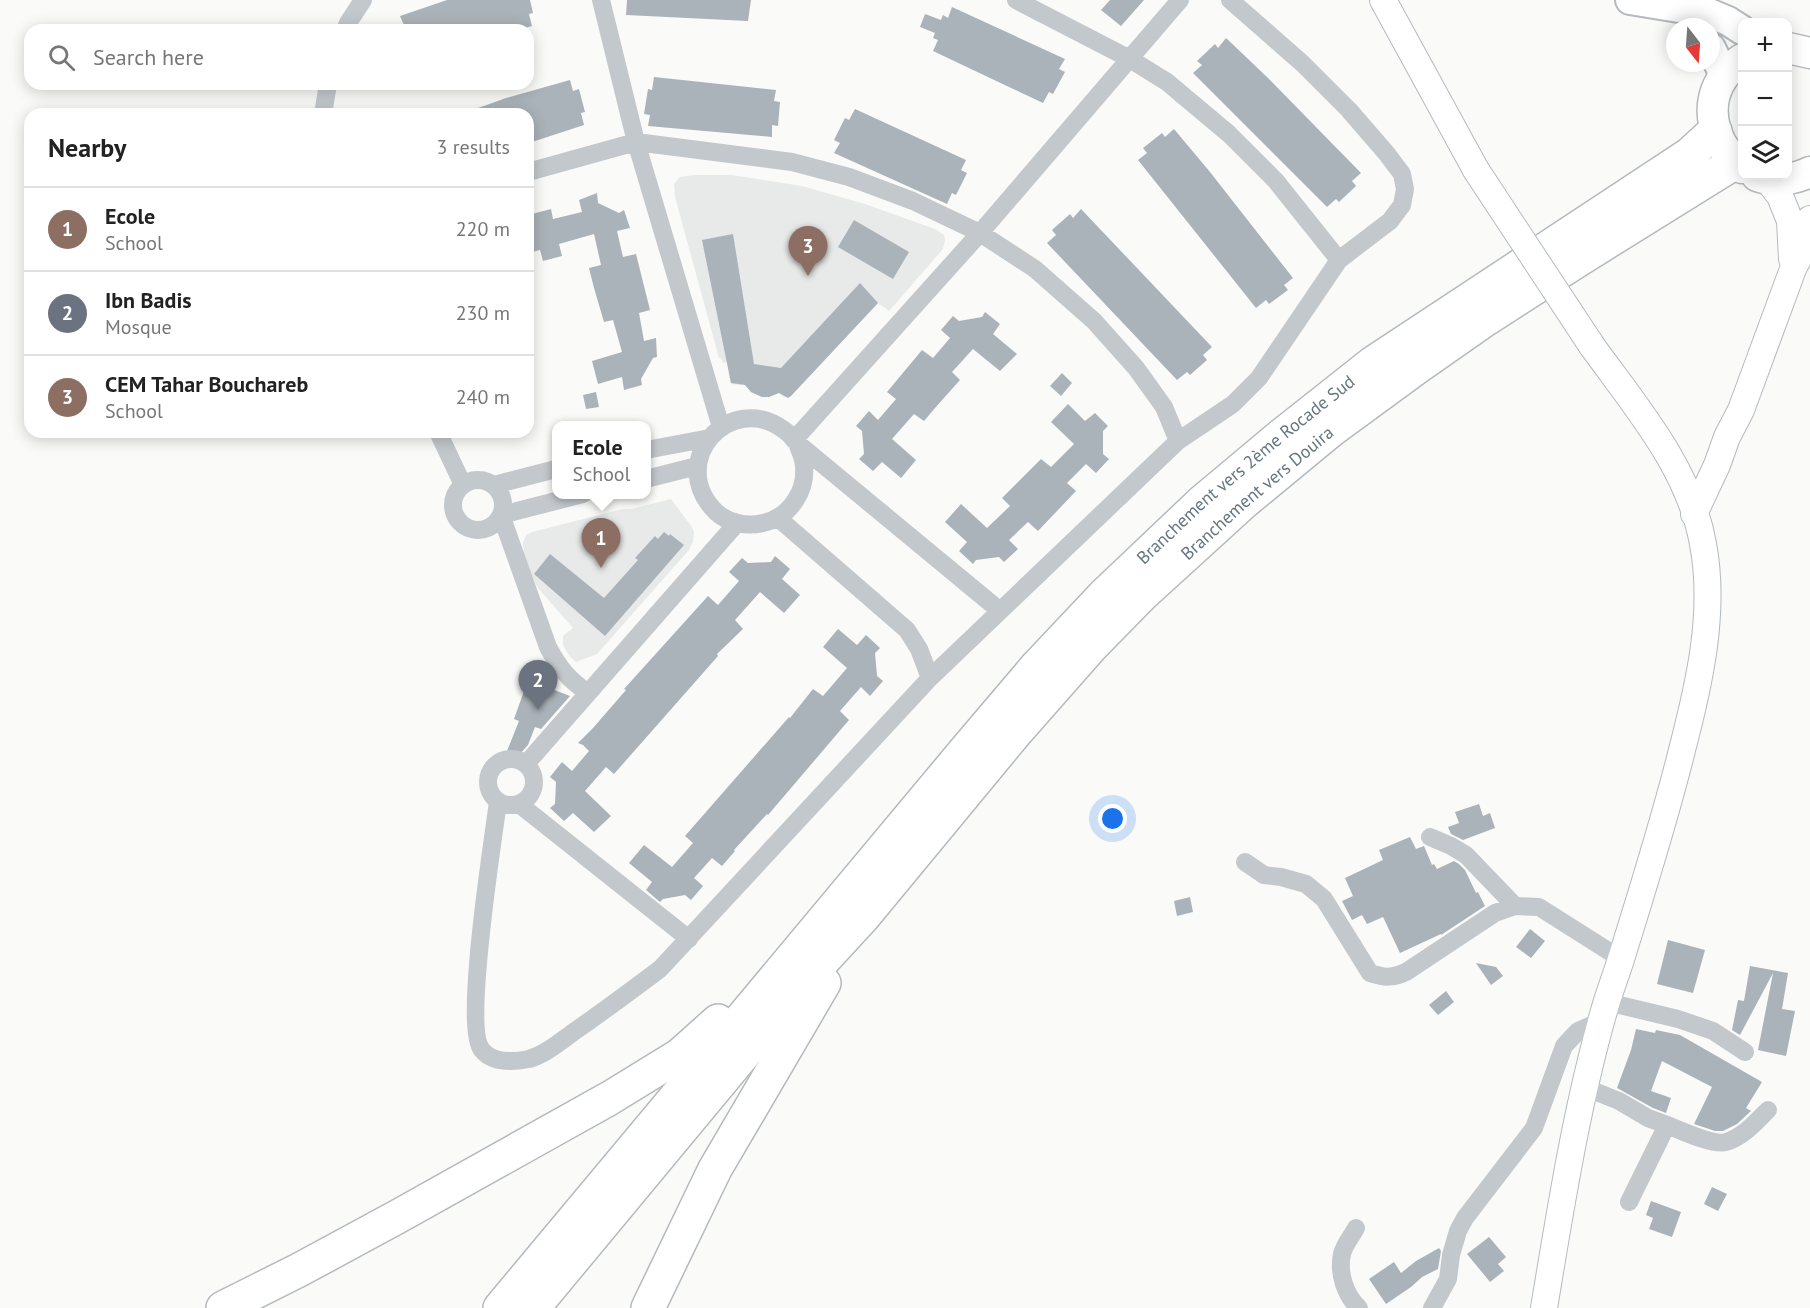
<!DOCTYPE html>
<html lang="en">
<head>
<meta charset="utf-8">
<style>
	:root { --surface:#fff; --page:#f6f6f6; --text:#222; --muted:#767676; --line:#e0e0e0; --accent:#0f766e }
	body { margin:0; font-family:"PT Sans",sans-serif; background:var(--page); color:var(--text) }
	.controls { position:absolute; right:18px; top:18px; display:grid; overflow:hidden; border-radius:12px; box-shadow:0 3px 15px #0003 }
	.controls button { width:54px; height:54px; display:grid; place-items:center; padding:0; border:0; border-bottom:2px solid var(--line); background:var(--surface); color:var(--text); font:30px sans-serif }
	.compass { position:absolute; left:1666px; top:18px; width:54px; height:54px; border-radius:50%; background:var(--surface); box-shadow:0 3px 15px #0003; rotate:163deg }
	.you { position:absolute; left:1113px; top:819px; width:21px; height:21px; margin:-15px; border:4px solid #fff; border-radius:50%; background:#1a73e8; box-shadow:0 0 0 9px #1a73e833 }
	.badge { display:grid; place-items:center; width:39px; height:39px; border-radius:50%; background:var(--accent); color:#fff; font-size:20px; font-weight:700 }
	.pin { position:absolute; translate:-50% -50px; filter:drop-shadow(0 2px 3px #0008) }
	.pin::after { content:''; position:absolute; top:32px; width:21px; height:18px; background:inherit; clip-path:polygon(0 0,100% 0,50% 100%) }
	.popup { position:absolute; left:552px; top:421px; width:99px; height:78px; box-sizing:border-box; display:grid; place-content:center; border-radius:12px; background:var(--surface); filter:drop-shadow(0 2px 4px #0005); font-size:20px; white-space:nowrap; color:var(--muted) }
	.popup b { font-size:22px; color:var(--text) }
	.popup::after { content:''; position:absolute; left:50%; top:100%; margin-left:-12px; border:12px solid transparent; border-top-color:var(--surface) }
	.list { margin:0; padding:0; list-style:none }
	h2 { display:flex; justify-content:space-between; align-items:center; height:78px; margin:0; padding:0 24px; font-size:26px }
	h2 small { font-size:20px; font-weight:400; color:var(--muted) }
	.list li { display:grid; grid-template-columns:39px 1fr auto; gap:18px; align-items:center; box-sizing:border-box; height:84px; padding:0 24px; border-top:2px solid var(--line) }
	.list b { display:block; font-size:22px; white-space:nowrap }
	.list p { margin:0; font-size:20px; white-space:nowrap; color:var(--muted) }
	.list em { font-size:20px; font-style:normal; color:var(--muted) }
	.icon { flex:none; width:33px; height:33px; fill:none; stroke:currentColor; stroke-width:2; stroke-linecap:round; stroke-linejoin:round }
	.map { position:relative; flex:none; width:1810px; height:1308px; overflow:hidden }
	.search { position:absolute; background:var(--surface); box-shadow:0 3px 15px #0003; left:24px; top:24px; width:510px; height:66px; display:flex; align-items:center; gap:15px; box-sizing:border-box; padding:0 21px; border-radius:18px; color:var(--muted); font-size:22px }
	.panel { position:absolute; background:var(--surface); box-shadow:0 3px 15px #0003; left:24px; top:108px; width:510px; height:330px; border-radius:18px }
	.map>svg:first-child { display:block }
	.built { fill:#e8e9e9 }
	.building { fill:#aab3b9 }
	.lines { fill:none; stroke-linecap:round; stroke-linejoin:round }
	.secondary-casing { stroke:#b3babf; stroke-width:28 }
	.primary-casing { stroke:#b5babe; stroke-width:32 }
	.trunk-casing { stroke:#b4b9bd; stroke-width:33 }
	.motorway-casing { stroke:#b4b9bd; stroke-width:36 }
	.minor { stroke:#c3c8cc; stroke-width:18 }
	.secondary { stroke:#fff; stroke-width:26 }
	.primary { stroke:#fff; stroke-width:28 }
	.trunk { stroke:#fff; stroke-width:30 }
	.motorway { stroke:#fff; stroke-width:33 }
	.secondary-bridge-casing { stroke:#b3babf; stroke-width:28; stroke-linecap:butt }
	.secondary-bridge { stroke:#fff; stroke-width:26 }
	.labels { text-anchor:middle; stroke-width:6; stroke-linejoin:round; paint-order:stroke }
	.street-label { font-size:18px; fill:#657683; stroke:#fff }
</style>
</head>
<body>
<div class="map">
<svg width="1810" height="1308" viewBox="0 0 1810 1308">
	<rect width="100%" height="100%" fill="#fafaf8"/>
	<path class="built" d="M694,175H732L802,186L865,204L935,229L944,235L945,240L943,249L889,311L878,303L791,396L784,397L778,392L769,397H762L751,392L745,383L740,385L732,384L730,381L727,362L723,363L721,358H719L675,197L674,184L680,177Z
		M671,499L692,527L694,533L693,542L689,550L597,654L576,662L570,657L563,645V636L573,628L538,588L534,581L524,556L523,543L526,535L532,532L623,509H632Z"/>
	<path class="building" d="M447,0H530L533,13L529,14L532,26L518,30H406L400,16Z
		M627,0H751L748,21L626,15Z
		M1110,0H1144L1121,26L1101,10Z
		M952,7L1065,59L1059,69L1065,72L1053,94L1049,92L1043,103L933,51L938,40L933,38L935,33L920,27L925,14L941,20L943,15L948,18Z
		M1226,38L1267,77L1361,173L1352,181L1356,186L1339,202L1336,199L1327,207L1193,73L1202,65L1197,61L1215,44L1218,48Z
		M654,77L776,90L774,101L780,102L778,126L772,125V137L648,126L650,115L644,114L648,89L652,90Z
		M570,80L573,91L579,89L585,112L581,113L584,125L532,142L528,130V114H467V112L506,98Z
		M855,109L966,160L961,170L967,173L956,195L952,193L947,204L834,153L840,143L834,140L845,118L849,120Z
		M1174,129L1210,172L1293,278L1284,285L1288,290L1269,304L1266,300L1256,308L1138,160L1147,153L1143,148L1162,133L1165,137Z
		M597,193L598,203L619,213L624,210L630,228L617,231L623,257L636,254L650,310L639,313L644,341L656,338L657,357L653,358L641,379L642,385L624,390L622,377L598,384L592,361L622,352L613,320L604,322L594,288L589,268L601,265L594,234L559,244L562,256L543,261L540,250L528,253V224L534,223L532,214L551,209L553,219L582,212L579,200Z
		M1081,209L1212,347L1203,355L1207,360L1190,375L1187,372L1177,380L1047,243L1056,235L1052,230L1070,214L1073,218Z
		M854,220L909,252L893,279L838,247Z
		M733,234L754,364L781,368L860,283L878,303L791,396L788,398L779,393L769,397H762L751,392L745,385L731,383L702,240Z
		M985,312L1000,324L993,334L1017,354L1000,371L973,349L952,372L960,380L935,408L924,421L914,414L892,439L916,460L901,478L882,462L873,471L859,459L864,454L862,431L856,426L869,411L878,420L896,399L887,392L922,350L933,358L950,338L941,330L953,316L959,321L982,317Z
		M1062,373L1072,383L1061,396L1050,386Z
		M596,392L599,407L586,409L583,395Z
		M1068,404L1085,421L1095,413L1108,426L1103,431V454L1109,459L1096,473L1086,464L1067,483L1076,491L1038,531L1028,522L1009,540L1018,549L1004,562L999,557L976,560L973,564L959,551L967,542L945,522L961,504L987,528L1010,506L1002,498L1041,459L1051,467L1074,444L1051,422Z
		M664,532L669,536L670,534L684,545L605,636L534,574L550,554L604,598L638,560L635,558L655,536L658,539Z
		M775,556L790,569L782,579L800,595L784,613L760,592L735,620L743,629L717,654L718,656L614,774L606,767L585,791L611,816L594,832L573,813L564,821L550,808L555,804L556,782L550,777L562,762L572,771L589,751L583,745L578,743L593,728L626,690L624,689L708,596L718,605L739,581L729,572L742,558L748,563L771,562Z
		M838,629L857,645L866,635L880,648L875,653L877,676L883,681L870,696L861,687L840,711L849,720L768,815L767,814L734,850L735,851L722,866L712,858L694,878L703,886L691,900L685,895L663,899L660,902L646,890L652,882L629,863L644,845L672,867L693,843L685,836L789,717L790,718L813,689L823,696L847,668L823,647Z
		M528,680L570,696L541,729L535,727L528,745L518,756L507,751L519,721L514,719Z
		M1479,804L1483,816L1490,813L1495,828L1463,840L1451,834L1448,827L1459,823L1455,812Z
		M1410,837L1416,849L1424,846L1432,865L1434,864L1437,869L1454,861L1459,864L1465,870L1476,893L1478,892L1485,906L1441,935V934L1400,953L1383,917L1367,924L1362,915L1352,920L1342,901L1353,896L1345,878L1383,860L1379,850Z
		M1190,897L1193,912L1177,916L1174,901Z
		M1530,929L1545,941L1531,958L1516,947Z
		M1668,940L1705,950L1693,993L1657,984Z
		M1476,963L1496,967L1503,976L1491,985Z
		M1750,966L1788,973L1782,1009L1795,1011L1786,1056L1758,1050L1773,973L1740,1035L1732,1030L1738,1000L1744,1001Z
		M1446,991L1454,1002L1438,1015L1429,1005Z
		M1636,1029L1655,1033L1656,1030L1680,1035L1762,1082L1746,1108L1751,1111L1737,1124L1723,1131H1715L1694,1124L1712,1087L1662,1061L1651,1091L1671,1098L1666,1113L1653,1108L1617,1088L1631,1050Z
		M1712,1187L1727,1194L1718,1211L1704,1204Z
		M1651,1201L1681,1212L1672,1237L1649,1229L1653,1218L1646,1215Z
		M1489,1237L1506,1257L1498,1264L1504,1271L1490,1282L1467,1254Z
		M1439,1248L1441,1251L1438,1269L1422,1277L1411,1287L1386,1304L1369,1279L1394,1262L1401,1273L1416,1261Z"/>
	<g class="lines">
		<defs>
			<path id="secondary" d="M1383,0L1476,170
				M1767,179L1780,196L1790,221L1792,259
				M1694,514L1717,465L1727,437L1741,410L1793,269L1806,243L1810,219
				M1544,1308C1561,1206 1577,1103 1606,1004C1611,988 1617,972 1622,956C1643,888 1665,819 1682,750C1699,685 1716,612 1703,544C1690,469 1636,407 1592,346"/>
			<path id="primary" d="M1630,0L1709,13L1728,21L1742,30
				M1711,48L1724,75"/>
			<path id="trunk" d="M1788,48L1810,53
				M1742,59C1712,80 1705,111 1721,143C1727,153 1733,162 1742,168
				M1757,176C1775,182 1793,180 1810,172"/>
			<g id="motorway">
				<path d="M223,1308L299,1270L397,1217L610,1098L680,1055L718,1021"/>
				<path id="s1" d="M500,1308L969,746L1037,666L1104,595L1202,502L1282,435L1373,363L1690,154L1715,131"/>
				<path id="s2" d="M533,1308L806,979L864,916L1016,732L1090,648L1143,594L1244,502L1330,431L1416,368L1486,319L1578,260L1734,163"/>
				<path d="M648,1308L715,1169L824,983"/>
			</g>
		</defs>
		<use href="#secondary" class="secondary-casing"/>
		<use href="#primary" class="primary-casing"/>
		<use href="#trunk" class="trunk-casing"/>
		<use href="#motorway" class="motorway-casing"/>
		<path class="minor" d="M601,0L636,142L721,427
			M1016,0L1130,59L1167,82L1229,134L1276,181L1339,260
			M345,30L348,23L363,0
			M323,114L328,84
			M528,172L636,142L792,162L849,177L913,201L980,233L1035,269L1094,321L1136,368L1164,407L1178,441
			M438,432L463,485
			M794,440L980,233L1180,0
			M797,443C799,449 802,455 803,460C809,488 791,517 763,523C747,527 728,523 716,512C665,461 731,390 784,430C789,433 793,439 797,443L999,610
			M646,450L710,438
			M646,479L697,466
			M453 505a25 25 0 1 1 50 0a25 25 0 1 1-50 0Z
			M494,485L556,469
			M583,494L501,515L548,647C559,668 568,679 588,693
			M778,518L907,630L919,649L930,678
			M488 782a23 23 0 1 1 46 0a23 23 0 1 1-46 0Z
			M526,764L737,523
			M498,802C493,840 463,1028 482,1050C493,1064 514,1062 529,1059C546,1054 561,1041 575,1031C604,1011 632,990 660,969L930,678L1178,441L1233,404L1259,378L1339,260L1390,221L1402,205L1405,189L1402,174L1387,154L1349,110L1303,64L1230,0
			M519,804L689,939
			M1430,837L1451,846L1466,855L1515,906
			M1245,862L1264,875L1281,877L1306,884L1324,899L1370,973C1384,978 1393,978 1406,972L1495,913L1515,906L1539,907L1621,959
			M1607,1002L1678,1019L1713,1031L1745,1052
			M1584,1087L1619,1101L1648,1118L1667,1125L1629,1202
			M1667,1125C1680,1130 1713,1146 1726,1142C1743,1137 1756,1122 1768,1110
			M1356,1228C1352,1236 1344,1245 1342,1254C1338,1273 1345,1295 1359,1308
			M1432,1308L1448,1279L1451,1255L1458,1231L1465,1218L1534,1128L1564,1046L1578,1031L1601,1021"/>
		<use href="#secondary" class="secondary"/>
		<use href="#primary" class="primary"/>
		<use href="#trunk" class="trunk"/>
		<use href="#motorway" class="motorway"/>
		<defs>
			<path id="secondary-bridge" d="M1476,170L1592,346"/>
		</defs>
		<use href="#secondary-bridge" class="secondary-bridge-casing"/>
		<use href="#secondary-bridge" class="secondary-bridge"/>
	</g>
	<g class="labels">
		<g class="street-label">
			<text dy="6" stroke="none"><textPath href="#s1" startOffset="1124">Branchement vers 2ème Rocade Sud</textPath></text>
			<text dy="6" stroke="none"><textPath href="#s2" startOffset="1092">Branchement vers Douira</textPath></text>
		</g>
	</g>
</svg>
<div class="controls">
<button>+</button>
<button>−</button>
<button><svg class="icon" aria-label="layers" viewBox="0 0 24 24"><path d="M12 4l9 5-9 5-9-5zM3 14l9 5 9-5"/></svg></button>
</div>
<svg class="compass" viewBox="-18 -18 36 36"><path d="M0-13l5 13h-10z" fill="#e53935"/><path d="M0 13l5-13h-10z" fill="#767676"/></svg>
<div class="you"></div>
<div class="pin badge" style="left:601px;top:568px;background:#8d6e63">1</div>
<div class="popup"><b>Ecole</b>School</div>
<div class="pin badge" style="left:538px;top:710px;background:#6b7280">2</div>
<div class="pin badge" style="left:808px;top:276px;background:#8d6e63">3</div>
<div class="search"><svg class="icon" aria-label="search" viewBox="0 0 24 24"><circle cx="10" cy="10" r="6"/><path d="M15 15l6 6"/></svg>Search here</div>
<section class="panel">
<h2>Nearby<small>3 results</small></h2>
<ul class="list">
<li><span class="badge" style="background:#8d6e63">1</span><div><b>Ecole</b><p>School</p></div><em>220 m</em></li>
<li><span class="badge" style="background:#6b7280">2</span><div><b>Ibn Badis</b><p>Mosque</p></div><em>230 m</em></li>
<li><span class="badge" style="background:#8d6e63">3</span><div><b>CEM Tahar Bouchareb</b><p>School</p></div><em>240 m</em></li>
</ul>
</section>
</div>
</body>
</html>
